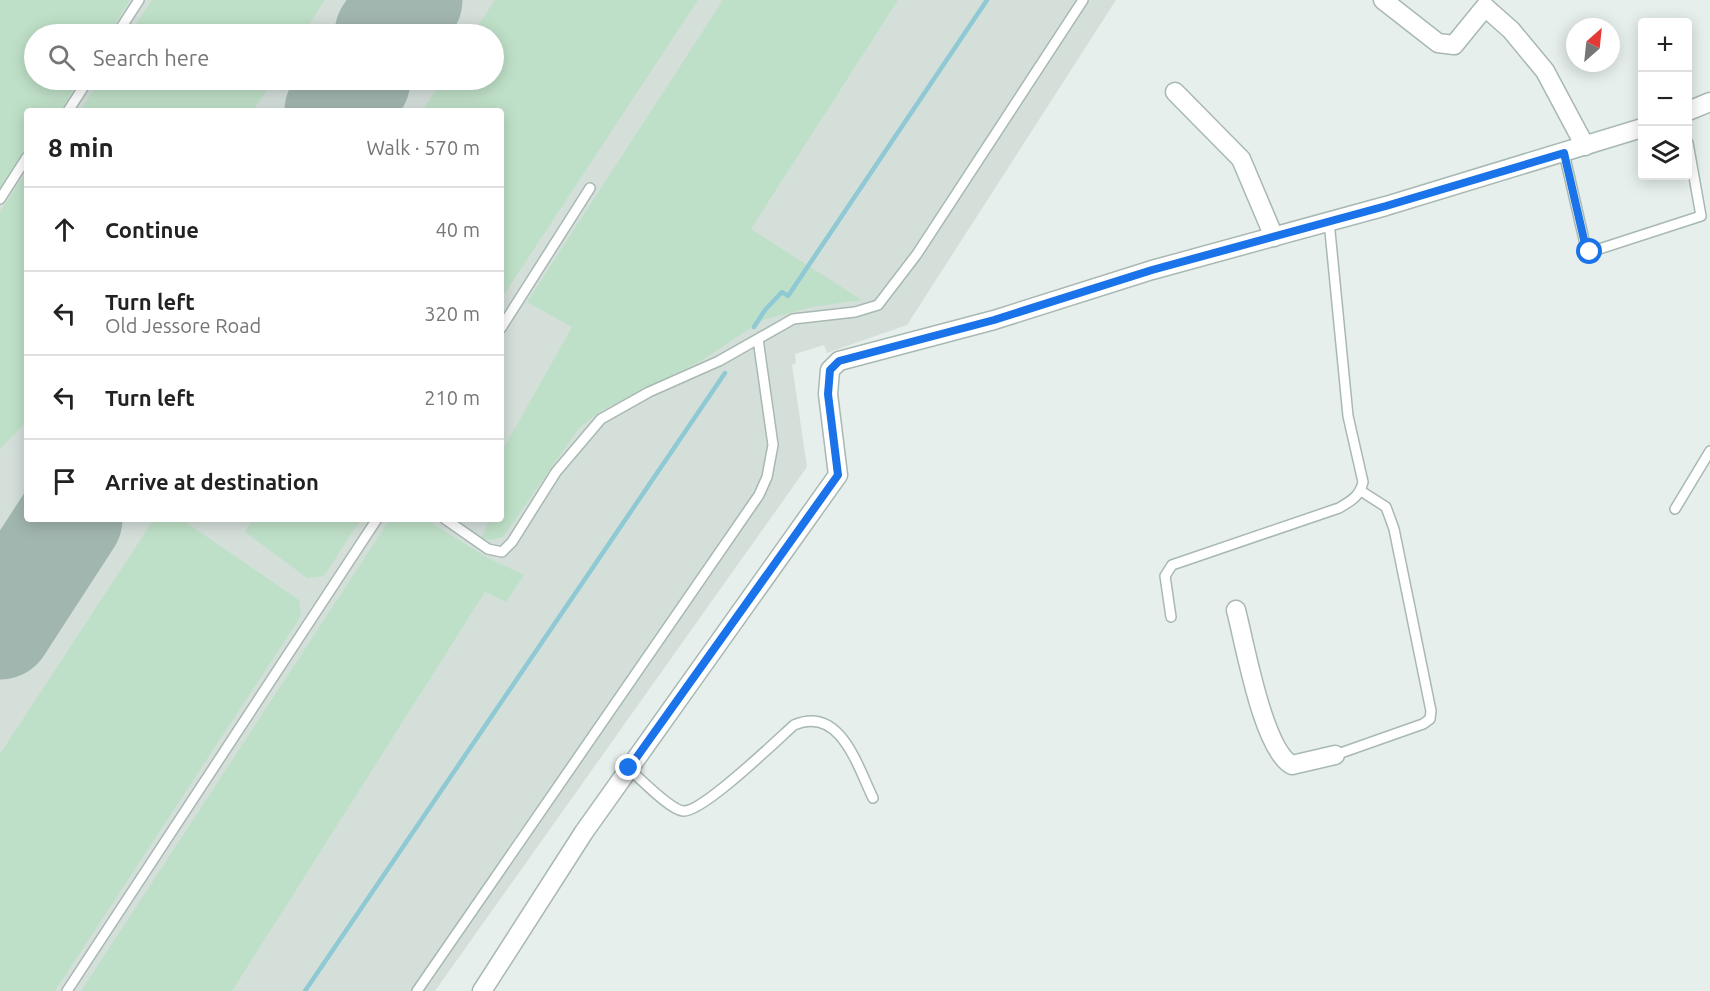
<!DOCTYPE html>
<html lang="en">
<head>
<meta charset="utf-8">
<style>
	:root { --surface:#fff; --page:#f6f6f6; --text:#222; --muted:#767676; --line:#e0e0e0 }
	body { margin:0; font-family:Ubuntu,sans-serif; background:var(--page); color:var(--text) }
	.controls { position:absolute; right:18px; top:18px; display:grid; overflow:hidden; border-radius:6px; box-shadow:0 3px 15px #0003 }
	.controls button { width:54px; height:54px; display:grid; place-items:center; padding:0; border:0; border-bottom:2px solid var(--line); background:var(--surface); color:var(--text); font:30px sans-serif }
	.compass { position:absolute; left:1566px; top:18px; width:54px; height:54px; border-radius:50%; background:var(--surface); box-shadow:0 3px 15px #0003; rotate:27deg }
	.stop { position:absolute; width:18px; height:18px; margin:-14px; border:4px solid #1a73e8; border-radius:50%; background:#fff }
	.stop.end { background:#1a73e8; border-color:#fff; box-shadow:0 2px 6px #0008 }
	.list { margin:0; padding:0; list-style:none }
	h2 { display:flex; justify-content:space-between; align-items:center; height:78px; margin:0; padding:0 24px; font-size:26px }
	h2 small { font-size:20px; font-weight:400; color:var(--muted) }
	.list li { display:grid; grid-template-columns:39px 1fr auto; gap:18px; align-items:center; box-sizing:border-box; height:84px; padding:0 24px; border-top:2px solid var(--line) }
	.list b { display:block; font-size:22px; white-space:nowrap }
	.list p { margin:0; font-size:20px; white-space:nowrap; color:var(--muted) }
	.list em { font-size:20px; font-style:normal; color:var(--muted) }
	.icon { flex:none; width:33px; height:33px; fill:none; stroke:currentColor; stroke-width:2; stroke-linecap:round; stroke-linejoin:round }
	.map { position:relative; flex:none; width:1710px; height:991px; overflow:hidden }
	.search { position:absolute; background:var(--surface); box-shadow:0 3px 15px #0003; left:24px; top:24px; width:480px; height:66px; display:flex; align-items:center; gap:15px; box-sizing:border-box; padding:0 21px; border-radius:33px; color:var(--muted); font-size:22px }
	.panel { position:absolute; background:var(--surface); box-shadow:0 3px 15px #0003; left:24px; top:108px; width:480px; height:414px; border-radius:6px }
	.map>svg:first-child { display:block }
	.built { fill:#d4dfda; fill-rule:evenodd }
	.green { fill:#bfe0c8 }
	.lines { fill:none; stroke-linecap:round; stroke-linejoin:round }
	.stream { stroke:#8ec9d4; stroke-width:4.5 }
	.taxiway { stroke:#a2b6b0; stroke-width:42 }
	.runway { stroke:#a2b6b0; stroke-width:105 }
	.service-casing { stroke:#a8b8b2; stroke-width:12 }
	.minor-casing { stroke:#a8b8b2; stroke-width:21 }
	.tertiary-casing { stroke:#a8b8b2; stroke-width:21 }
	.service { stroke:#fff; stroke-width:9 }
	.minor { stroke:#fff; stroke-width:18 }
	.tertiary { stroke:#fff; stroke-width:18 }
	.route { stroke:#1a73e8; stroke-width:8 }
</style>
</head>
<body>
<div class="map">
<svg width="1710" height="991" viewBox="0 0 1710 991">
	<rect width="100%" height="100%" fill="#e6efeb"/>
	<path class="built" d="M0,0H1116L907,325L827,353L824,345L795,354L796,363L792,365L807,467L435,991H0ZM34,34H494V80H34ZM27,111H501V519H27Z"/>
	<path class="green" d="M0,0H130L109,34H34V80H80L60,111H27V148L0,188Z
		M152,0H325L303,34H129Z
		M495,0H698L501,299V111H422L443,80H494V34H472Z
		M723,0H898L751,229L862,300L812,307L763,320L701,361L601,411L579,428L503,537L492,540L480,539L491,519H501V453L572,327L527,302Z
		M100,80H273L253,111H80Z
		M27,171V421L0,449V212Z
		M154,519H181L299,600L301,616L55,991H0V754Z
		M253,519H361L324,576L307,578L245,532Z
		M390,519H425L486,557L524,575L506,602L485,592L232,991H81Z"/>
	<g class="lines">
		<path class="stream" d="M754,327L765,310L782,292L788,296L987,0
			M305,991L725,373"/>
		<path class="taxiway" d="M0,556L56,519"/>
		<path class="runway" d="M387,34L410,0
			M337,111L358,80
			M0,627L70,519"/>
		<defs>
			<path id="service" d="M117,34L139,0
				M68,111L88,80
				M1564,153L1585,244L1590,252L1701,216L1688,143
				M0,199L27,157
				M501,328L590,188
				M1675,509L1710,451
				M445,519L488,549L502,552L512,542L556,472L601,419L649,392L719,361L793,319L855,312L878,305L917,254L1083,0
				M1171,617L1165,576L1172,565L1339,508C1351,501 1360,496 1363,482L1348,416L1329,221
				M1335,755L1423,724L1430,719L1431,711L1394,529L1386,507L1361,491
				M629,769C641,779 669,809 683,811C702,813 776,741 794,725C840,705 857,765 873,798
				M67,991L377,519
				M417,991L759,495L767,477L773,445L758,339"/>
			<path id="minor" d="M1383,0L1438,43L1454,45L1485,7L1511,30L1545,71L1585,146
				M1175,92L1241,159L1274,237
				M1236,610C1245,644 1263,750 1292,765L1335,755"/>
			<path id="tertiary" d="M1688,111L1710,102
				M482,991L584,832L838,475L828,394L830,370L839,361L994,320L1152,270L1386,206L1642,128"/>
		</defs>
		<use href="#service" class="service-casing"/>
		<use href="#minor" class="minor-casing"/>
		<use href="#tertiary" class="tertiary-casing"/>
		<use href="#service" class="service"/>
		<use href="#minor" class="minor"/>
		<use href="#tertiary" class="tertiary"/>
	</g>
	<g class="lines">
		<path class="route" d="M629,768L838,475L828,394L830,370L839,361L994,320L1152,270L1386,206L1564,153L1585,244L1590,252"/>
	</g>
</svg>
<div class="controls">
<button>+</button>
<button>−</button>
<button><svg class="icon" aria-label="layers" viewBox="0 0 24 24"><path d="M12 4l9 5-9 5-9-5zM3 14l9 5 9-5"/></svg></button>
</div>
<svg class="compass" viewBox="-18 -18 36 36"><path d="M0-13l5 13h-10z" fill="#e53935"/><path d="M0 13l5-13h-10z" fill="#767676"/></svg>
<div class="stop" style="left:1590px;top:252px"></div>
<div class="stop end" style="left:629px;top:768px"></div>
<div class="search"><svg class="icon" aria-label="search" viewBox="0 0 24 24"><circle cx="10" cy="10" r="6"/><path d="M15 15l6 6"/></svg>Search here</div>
<section class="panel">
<h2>8 min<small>Walk · 570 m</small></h2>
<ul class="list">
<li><svg class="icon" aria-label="ahead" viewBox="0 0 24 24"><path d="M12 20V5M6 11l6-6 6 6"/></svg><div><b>Continue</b></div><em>40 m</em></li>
<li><svg class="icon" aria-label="left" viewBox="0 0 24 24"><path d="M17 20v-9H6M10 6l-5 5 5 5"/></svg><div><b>Turn left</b><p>Old Jessore Road</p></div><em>320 m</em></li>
<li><svg class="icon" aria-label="left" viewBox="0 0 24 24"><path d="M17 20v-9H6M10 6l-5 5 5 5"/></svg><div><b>Turn left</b></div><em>210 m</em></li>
<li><svg class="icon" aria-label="arrive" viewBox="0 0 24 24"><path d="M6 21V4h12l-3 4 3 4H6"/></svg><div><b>Arrive at destination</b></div></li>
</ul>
</section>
</div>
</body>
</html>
